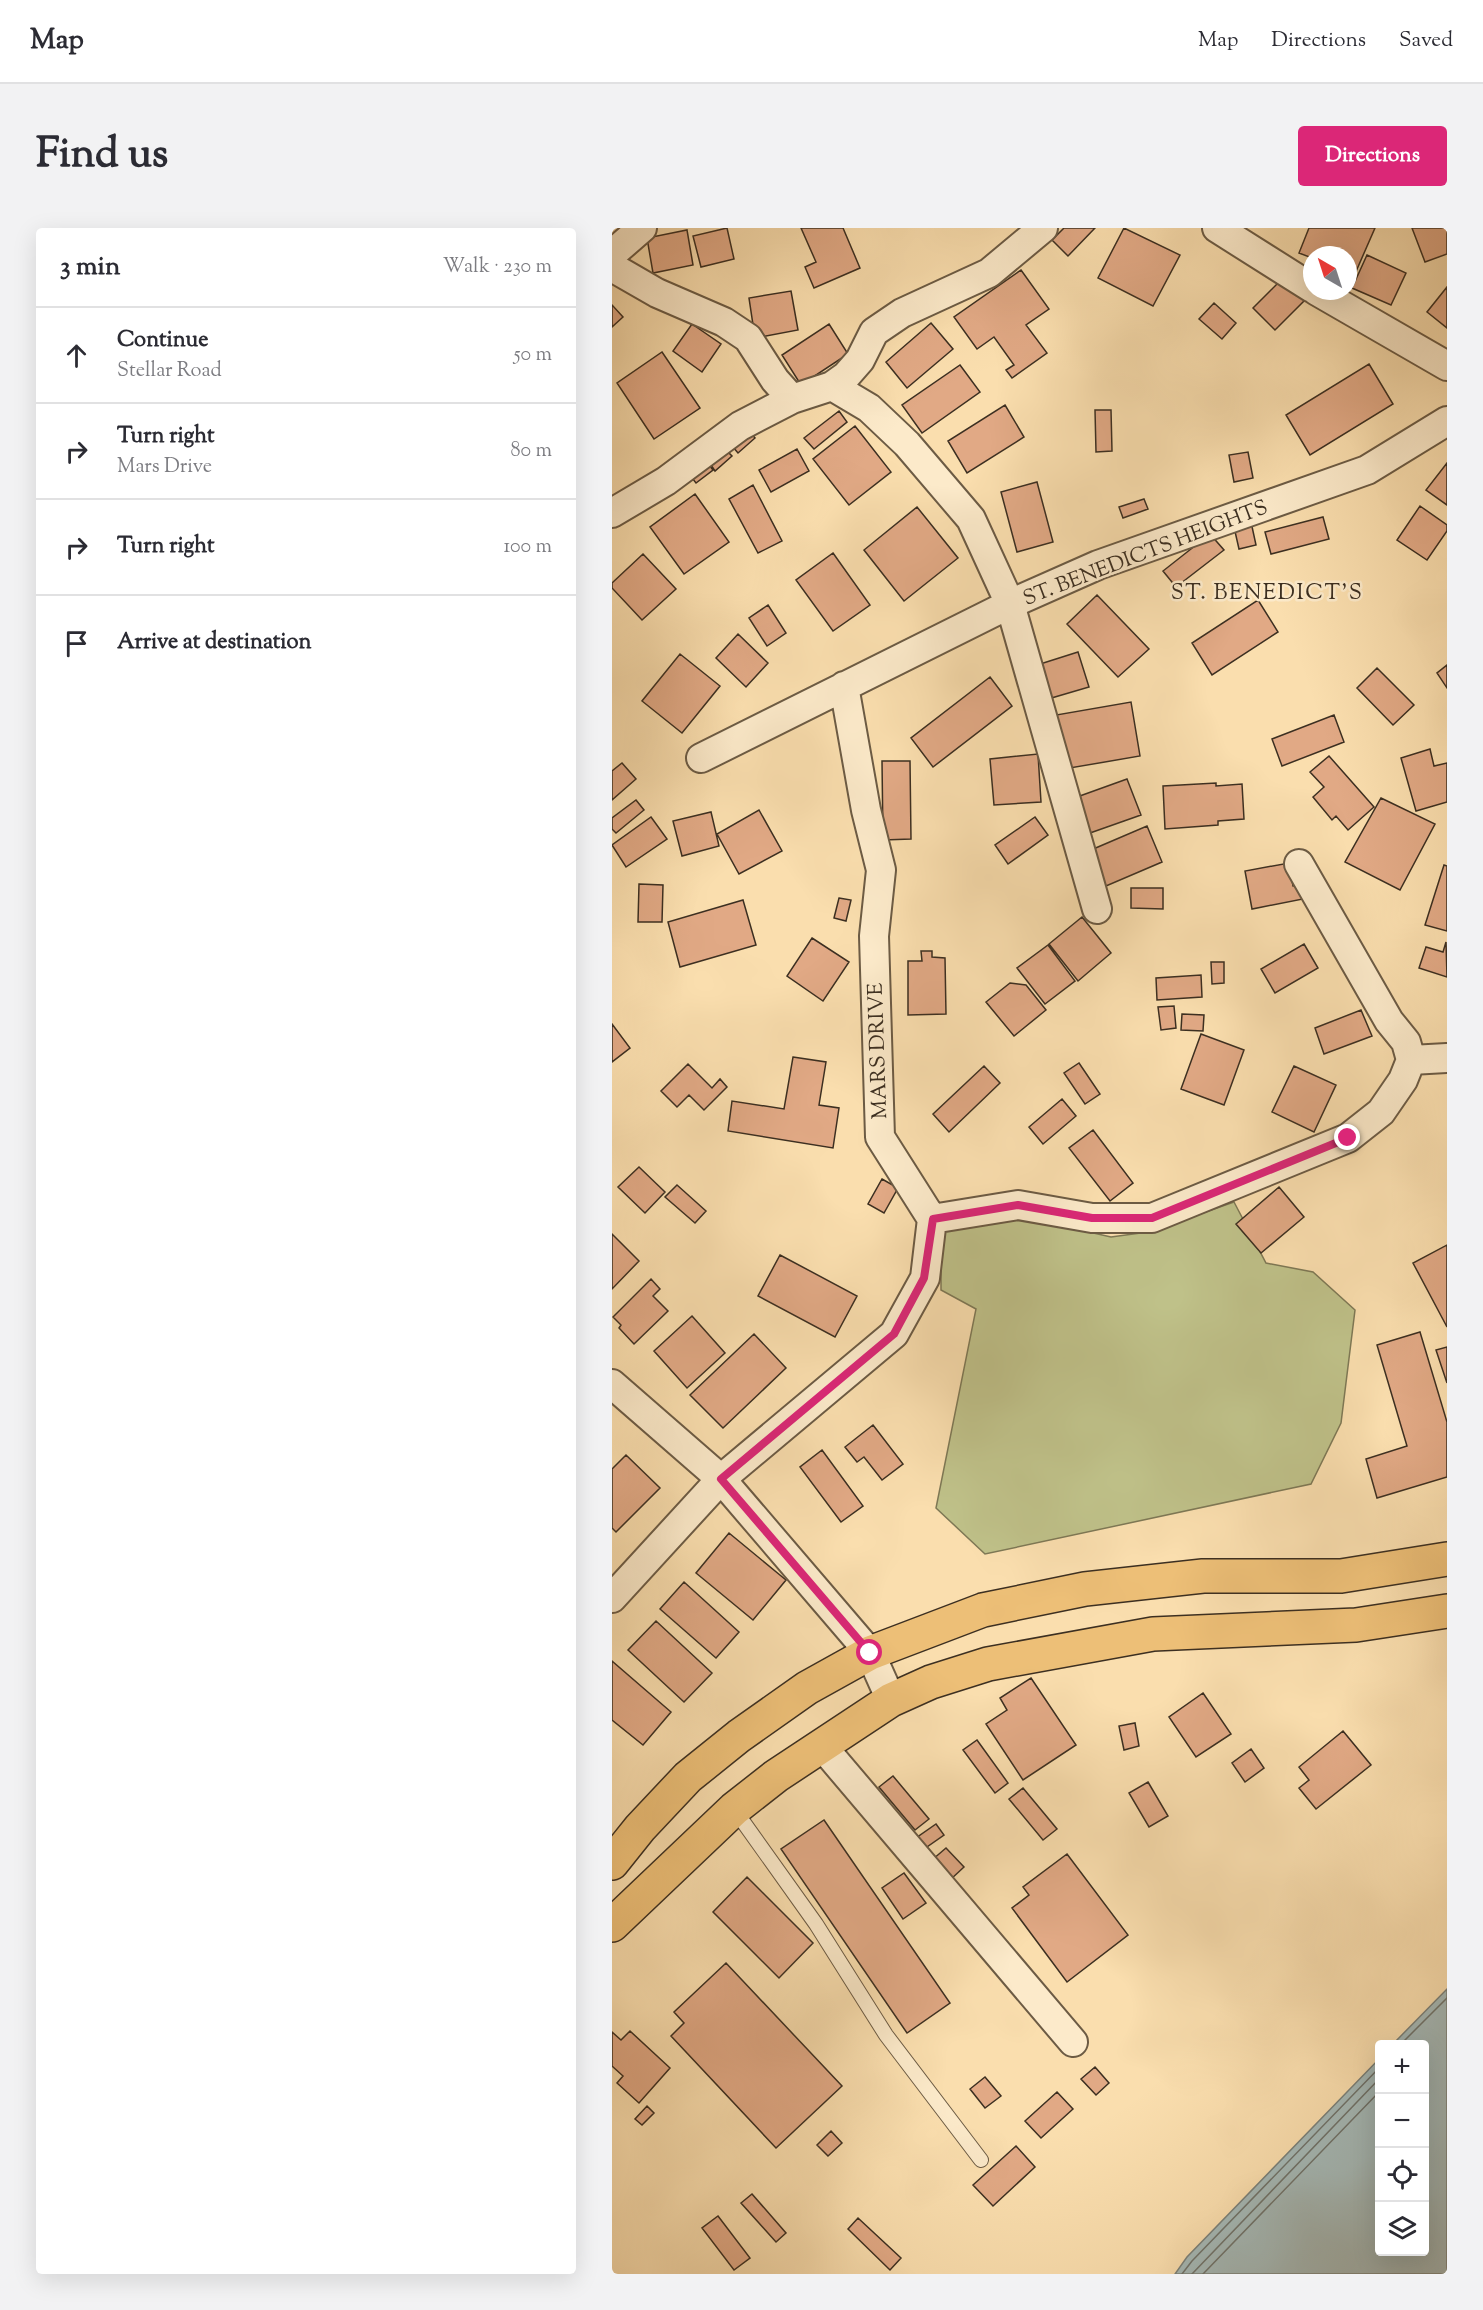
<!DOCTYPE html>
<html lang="en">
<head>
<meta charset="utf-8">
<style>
	:root { --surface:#fff; --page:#f2f2f3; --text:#2b2b33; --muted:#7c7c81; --line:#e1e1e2; --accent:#db2777 }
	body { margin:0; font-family:"Sorts Mill Goudy",serif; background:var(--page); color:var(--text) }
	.controls { position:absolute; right:18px; bottom:18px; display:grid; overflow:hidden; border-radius:6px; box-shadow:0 6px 24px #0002 }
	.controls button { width:54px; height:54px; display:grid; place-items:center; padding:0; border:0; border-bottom:2px solid var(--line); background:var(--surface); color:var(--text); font:30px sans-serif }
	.compass { position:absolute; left:691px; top:18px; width:54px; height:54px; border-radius:50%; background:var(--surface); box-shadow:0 6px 24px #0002; rotate:321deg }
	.stop { position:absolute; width:18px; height:18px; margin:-14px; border:4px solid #db2777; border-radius:50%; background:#fff }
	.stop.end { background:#db2777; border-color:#fff; box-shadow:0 2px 6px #0008 }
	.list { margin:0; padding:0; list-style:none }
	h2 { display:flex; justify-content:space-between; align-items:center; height:78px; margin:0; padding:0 24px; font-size:26px }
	h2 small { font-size:20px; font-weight:400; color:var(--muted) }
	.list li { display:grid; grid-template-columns:39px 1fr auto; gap:18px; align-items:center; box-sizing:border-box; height:96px; padding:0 24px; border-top:2px solid var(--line) }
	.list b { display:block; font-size:22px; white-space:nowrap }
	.list p { margin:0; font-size:20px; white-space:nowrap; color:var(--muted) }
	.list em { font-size:20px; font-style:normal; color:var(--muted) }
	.icon { flex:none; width:33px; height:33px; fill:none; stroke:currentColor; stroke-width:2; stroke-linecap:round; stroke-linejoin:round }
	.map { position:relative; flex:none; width:835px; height:2046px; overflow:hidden; border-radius:6px }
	header { display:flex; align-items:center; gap:36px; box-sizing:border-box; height:84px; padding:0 30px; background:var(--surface); border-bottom:2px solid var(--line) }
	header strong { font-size:28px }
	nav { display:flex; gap:33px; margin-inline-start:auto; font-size:21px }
	.intro { display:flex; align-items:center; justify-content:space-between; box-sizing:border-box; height:144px; padding:0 36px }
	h1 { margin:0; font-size:42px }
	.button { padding:15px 27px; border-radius:6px; background:var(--accent); color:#fff; font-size:21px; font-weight:700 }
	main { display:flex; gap:36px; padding:0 36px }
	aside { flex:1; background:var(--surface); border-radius:6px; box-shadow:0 6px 24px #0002 }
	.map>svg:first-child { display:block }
	.green { fill:#bfc189; stroke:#7e7855; stroke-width:1.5 }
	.water { fill:#a5b9b7; stroke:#7b827b; stroke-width:1.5 }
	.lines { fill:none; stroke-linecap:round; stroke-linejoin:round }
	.shore { stroke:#70746c; stroke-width:1.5 }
	.building { fill:#e1a985; stroke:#3c2f21; stroke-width:1.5 }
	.lane-casing { stroke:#6c5b44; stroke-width:16 }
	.street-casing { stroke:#6c5b44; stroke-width:32 }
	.highway-casing { stroke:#3c2f21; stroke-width:36 }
	.lane { stroke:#fceaca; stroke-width:14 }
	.street { stroke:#fceaca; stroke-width:28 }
	.highway { stroke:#edbf77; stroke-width:33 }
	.route { stroke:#db2777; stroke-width:8 }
	.labels { text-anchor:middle; stroke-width:5; stroke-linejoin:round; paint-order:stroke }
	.street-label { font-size:21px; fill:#3c2f21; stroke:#fceaca }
	.neighbourhood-label { font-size:22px; letter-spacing:1.5px; fill:#3c2f21; stroke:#fceaca }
</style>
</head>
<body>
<header>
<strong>Map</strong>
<nav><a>Map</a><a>Directions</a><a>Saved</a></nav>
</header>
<div class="intro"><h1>Find us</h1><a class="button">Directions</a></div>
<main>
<aside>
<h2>3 min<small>Walk · 230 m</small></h2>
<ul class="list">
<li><svg class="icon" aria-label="ahead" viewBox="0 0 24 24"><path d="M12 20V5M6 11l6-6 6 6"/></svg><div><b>Continue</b><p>Stellar Road</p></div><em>50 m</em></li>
<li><svg class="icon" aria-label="right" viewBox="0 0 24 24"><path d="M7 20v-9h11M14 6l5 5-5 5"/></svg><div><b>Turn right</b><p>Mars Drive</p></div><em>80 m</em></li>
<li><svg class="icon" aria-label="right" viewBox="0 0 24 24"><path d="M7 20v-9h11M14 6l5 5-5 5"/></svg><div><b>Turn right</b></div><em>100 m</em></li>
<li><svg class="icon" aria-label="arrive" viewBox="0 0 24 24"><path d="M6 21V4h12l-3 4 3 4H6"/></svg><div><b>Arrive at destination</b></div></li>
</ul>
</aside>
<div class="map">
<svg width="835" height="2046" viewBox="0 0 835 2046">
	<rect width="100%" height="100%" fill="#fadeae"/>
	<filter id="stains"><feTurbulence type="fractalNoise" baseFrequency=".00333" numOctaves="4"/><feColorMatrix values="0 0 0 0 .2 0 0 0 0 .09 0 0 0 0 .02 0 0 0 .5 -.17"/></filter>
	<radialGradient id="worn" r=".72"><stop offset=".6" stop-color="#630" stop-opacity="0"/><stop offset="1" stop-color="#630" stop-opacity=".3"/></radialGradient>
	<path class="green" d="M622,974L654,1035L701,1044L743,1082L729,1195L699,1256L373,1326L324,1280L364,1081L329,1062V1003L406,988L499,1009L536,1004Z"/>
	<path class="water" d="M835,1761V2046H563L575,2029L767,1831L768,2024H812V1816H781Z"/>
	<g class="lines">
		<path class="shore" d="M789,1816L835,1770
			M570,2046L580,2033L768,1839
			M580,2046L768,1850
			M591,2046L768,1863"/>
	</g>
	<path class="building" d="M115,0L122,31L89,39L81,8Z
		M189,0H231L248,40L202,60L193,39L204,34Z
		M452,0H483L456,28L440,12Z
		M512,0L568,27L541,78L486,50Z
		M697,0H763L742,48L736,46V27H700V30L687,25Z
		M800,0H835V26L813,34Z
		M75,2L81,37L41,45L35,10Z
		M755,27L794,45L779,77L740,60Z
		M409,42L437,81L414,97L435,125L400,150L394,142L402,137L382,109L365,121L342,89Z
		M671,50L693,72L663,102L641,80Z
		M835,59V100L815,84Z
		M179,63L186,102L143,110L137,70Z
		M602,75L624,95L610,111L587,91Z
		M0,77L11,89L0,99Z
		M319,95L341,121L295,160L274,134Z
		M80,96L109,116L90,144L61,123Z
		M217,96L236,126L189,157L170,127Z
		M50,124L88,180L42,211L5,155Z
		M757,136L781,176L698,227L674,187Z
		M348,137L368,164L310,205L290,177Z
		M393,177L412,209L355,245L336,213Z
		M483,182H499L500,223L484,224Z
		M227,183L235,194L202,221L192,210Z
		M243,198L279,244L237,277L201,231Z
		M139,205L143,210L126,225L121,219Z
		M185,221L197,243L159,264L147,242Z
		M115,223L120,228L103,243L99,237Z
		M636,224L641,250L622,254L617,227Z
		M835,235V277L814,262Z
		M97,237L101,242L84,255L80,250Z
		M425,254L441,314L405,324L389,264Z
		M141,257L170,313L146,325L117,271Z
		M83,266L117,314L72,346L38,299Z
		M532,271L536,281L511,290L507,279Z
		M808,278L835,297V303L815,332L785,312Z
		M305,279L346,330L292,373L252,322Z
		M711,289L717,311L659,326L653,304Z
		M639,294L644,317L627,321L622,299Z
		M598,306L612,322L564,359L551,343Z
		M221,325L258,377L221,403L184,352Z
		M31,326L64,361L30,392L0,360V355Z
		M485,367L537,421L506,449L455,396Z
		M646,372L666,404L600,447L580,415Z
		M156,377L174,405L155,418L137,390Z
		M126,406L156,435L134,459L104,430Z
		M466,424L477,459L436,471L425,437Z
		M68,426L108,458L70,505L30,473Z
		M835,437V460L825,445Z
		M765,440L802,477L781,497L745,460Z
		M378,449L400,478L321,539L299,510Z
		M519,474L528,528L452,541L444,487Z
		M722,487L732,514L670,538L660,511Z
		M818,521L822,538L835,535V574L804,583L789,530Z
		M426,526L429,574L382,577L378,531Z
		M717,528L762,579L736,602L724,588L720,592L701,569L712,559L698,544Z
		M270,533H298L299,611L271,612Z
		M10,535L24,551L0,572V543Z
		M515,551L529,587L478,605L465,569Z
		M604,555V558L630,556L632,591L606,593V597L553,601L551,558Z
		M769,570L823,596L788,662L733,634Z
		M24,572L32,582L4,605L0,601V590Z
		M147,582L170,623L127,646L105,606Z
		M99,584L107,618L70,628L61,593Z
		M39,589L55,611L14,639L0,617Z
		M423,589L436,607L396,636L383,617Z
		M535,598L550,634L494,658L479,622Z
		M677,635L681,658L688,657L691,671L640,681L633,643Z
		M832,637L835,638V703L813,697Z
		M27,656L51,657L50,694H26Z
		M519,660H551V681L519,680Z
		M227,670L239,672L234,693L222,690Z
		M131,672L144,717L68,739L56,694Z
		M470,689L499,725L466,753L437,716Z
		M200,710L237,734L211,773L175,748Z
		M834,714L835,749L807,740L814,719L831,724Z
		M692,716L706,740L663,765L649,741Z
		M436,717L463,753L433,776L405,740Z
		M309,723H320V729L333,730L334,786L296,787V733H310Z
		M599,734H612V755L600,756Z
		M589,747L590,769L545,772L544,750Z
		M398,755L414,757L434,782L402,808L374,774Z
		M562,778L564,800L549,802L546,779Z
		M749,782L760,808L712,826L703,800Z
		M570,786L592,787L591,803L569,802Z
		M0,796L18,820L0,834Z
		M589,806L632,822L612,877L569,861Z
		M181,829L214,834L207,877L227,880L221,920L116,903L120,873L172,881Z
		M467,835L488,866L473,876L452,845Z
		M76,836L100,860L108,851L115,859L92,882L77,867L65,879L49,863Z
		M372,838L388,855L337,904L321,886Z
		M682,838L724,857L702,904L660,884Z
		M450,871L464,888L431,916L417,899Z
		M481,902L521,955L498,973L457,920Z
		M27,939L53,964L33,985L6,959Z
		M270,951L286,960L272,985L256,976Z
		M65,957L94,983L83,995L53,969Z
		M667,959L692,989L649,1025L624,996Z
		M0,1006L27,1033L0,1061Z
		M835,1017V1099L801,1035Z
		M168,1027L245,1068L223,1109L146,1068Z
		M39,1051L48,1061L41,1068L56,1083L22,1116L7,1100L9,1097L1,1089Z
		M80,1088L113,1125L75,1160L42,1123Z
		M808,1104L835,1194V1249L765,1270L754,1231L795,1218L765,1117Z
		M142,1106L174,1140L111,1200L78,1167Z
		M835,1119V1155L824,1122Z
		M261,1197L291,1236L270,1252L252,1229L245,1234L233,1219Z
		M210,1222L251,1278L229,1294L188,1239Z
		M14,1227L48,1260L4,1304L0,1300V1241Z
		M117,1305L174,1352L141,1392L84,1345Z
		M72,1354L127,1404L104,1430L48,1381Z
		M44,1393L100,1445L72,1474L16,1422Z
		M0,1433L59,1484L31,1517L0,1492Z
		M419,1450L464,1517L411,1552L374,1496L395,1482L388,1470Z
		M591,1465L619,1506L584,1529L557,1489Z
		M523,1495L527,1518L512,1522L507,1498Z
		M731,1503L759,1537L704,1581L687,1560L697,1552L687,1539Z
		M365,1512L396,1555L383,1565L351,1522Z
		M639,1521L652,1540L633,1554L620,1535Z
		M281,1548L317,1591L303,1602L267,1559Z
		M536,1554L556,1588L537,1599L517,1565Z
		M411,1560L445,1601L431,1612L397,1571Z
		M212,1592L338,1775L295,1805L169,1621Z
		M324,1596L332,1607L312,1621L304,1610Z
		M334,1620L352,1639L338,1652L320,1632Z
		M455,1626L516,1707L455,1754L400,1680L417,1667L411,1659Z
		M292,1645L314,1675L291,1691L270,1660Z
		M135,1649L201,1715L167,1750L101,1684Z
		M114,1735L230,1858L164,1920L59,1808L72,1795L62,1784Z
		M18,1803L58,1840L27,1875L5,1855L11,1848L0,1838V1804L9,1812Z
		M483,1839L497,1855L484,1867L469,1851Z
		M373,1849L389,1868L373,1880L358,1861Z
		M445,1864L461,1881L429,1910L413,1893Z
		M35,1878L42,1885L30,1897L23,1891Z
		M219,1903L230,1915L216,1928L205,1917Z
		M404,1918L423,1939L381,1978L361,1957Z
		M140,1966L174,2005L164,2014L129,1975Z
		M106,1988L138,2030L122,2042L90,2000Z
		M246,1990L289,2030L278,2042L236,2001Z"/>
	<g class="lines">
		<defs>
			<path id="lane" d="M122,1581L204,1696L274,1807L369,1932"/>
			<path id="street" d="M605,0L700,60
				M0,26L30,0
				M0,39L45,65L112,94L136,110L163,152L180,171
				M705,63L835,138
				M220,158L257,180L295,216L359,291L398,376L485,681
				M0,285L54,253L128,198L180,171L220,158L234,148L248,132L262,104L290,85L377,45L431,0
				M89,530L398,376L486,337L755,242L835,193
				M799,832L835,830
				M320,991L406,977L480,990H540L736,910L769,884L791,852L799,832L794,814L777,793L687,636
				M0,1156L109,1251L258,1425L279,1472
				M0,1370L109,1251L282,1106L313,1050L320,991L268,909L262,708L269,642L254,582L232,458
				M210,1518L461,1814"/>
			<path id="highway" d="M0,1635L28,1600L76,1549L127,1508L195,1460L258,1425L371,1382L473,1361L591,1348H729L835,1331
				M0,1697L122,1581L164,1548L279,1472L319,1454L376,1436L541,1406L744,1397L835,1383"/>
		</defs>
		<use href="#lane" class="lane-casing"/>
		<use href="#street" class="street-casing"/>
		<use href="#highway" class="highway-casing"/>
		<use href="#lane" class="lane"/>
		<use href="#street" class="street"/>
		<use href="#highway" class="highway"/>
	</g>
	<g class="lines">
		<path class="route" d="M258,1425L109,1251L282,1106L312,1050L321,991L406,977L480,990H540L736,910"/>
	</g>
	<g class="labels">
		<g class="street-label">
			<text transform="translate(533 324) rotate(-21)" y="7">ST. BENEDICTS HEIGHTS</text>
			<text transform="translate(265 823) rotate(-92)" y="7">MARS DRIVE</text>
		</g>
		<g class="neighbourhood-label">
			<text x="655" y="371">ST. BENEDICT'S</text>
		</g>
	</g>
	<rect width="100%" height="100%" filter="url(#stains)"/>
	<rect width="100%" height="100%" fill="url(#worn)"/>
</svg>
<div class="controls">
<button>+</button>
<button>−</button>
<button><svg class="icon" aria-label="locate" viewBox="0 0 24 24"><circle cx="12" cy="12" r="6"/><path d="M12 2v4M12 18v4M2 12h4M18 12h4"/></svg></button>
<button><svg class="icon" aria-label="layers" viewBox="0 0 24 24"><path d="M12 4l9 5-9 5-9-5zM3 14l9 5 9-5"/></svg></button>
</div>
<svg class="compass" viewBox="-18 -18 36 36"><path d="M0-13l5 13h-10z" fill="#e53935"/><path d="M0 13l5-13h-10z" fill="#7c7c81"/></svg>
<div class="stop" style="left:258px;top:1425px"></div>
<div class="stop end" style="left:736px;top:910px"></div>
</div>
</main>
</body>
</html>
